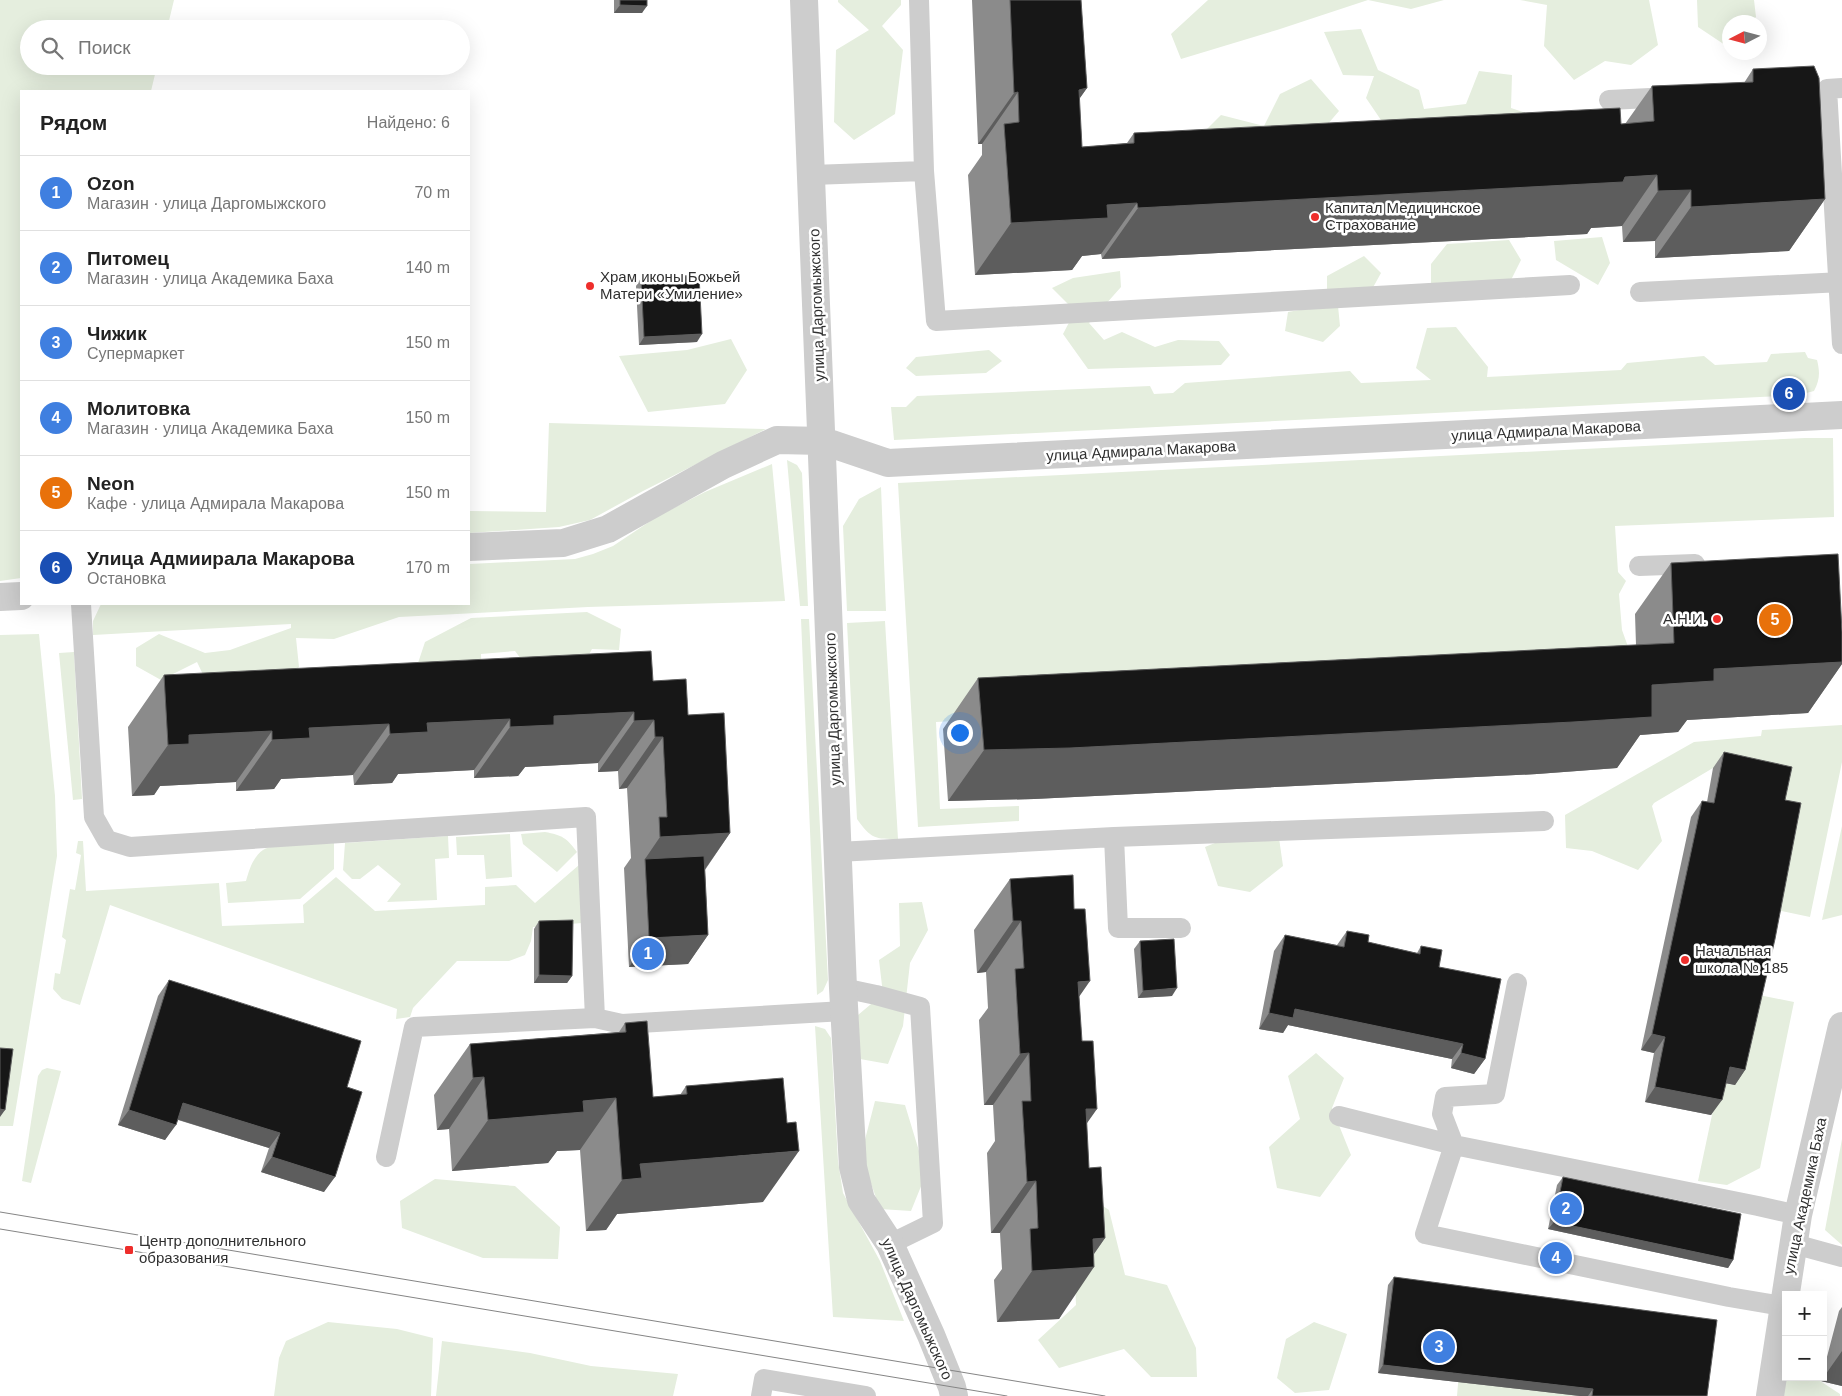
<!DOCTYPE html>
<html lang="ru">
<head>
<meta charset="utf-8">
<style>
	:root { --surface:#fff; --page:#f6f6f6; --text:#222; --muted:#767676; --line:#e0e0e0; --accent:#1a73e8 }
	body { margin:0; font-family:Arial,sans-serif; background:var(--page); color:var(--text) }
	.controls { position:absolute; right:15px; bottom:15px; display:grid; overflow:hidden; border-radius:0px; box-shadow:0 5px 20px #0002 }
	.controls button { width:45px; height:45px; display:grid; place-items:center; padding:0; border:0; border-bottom:1px solid var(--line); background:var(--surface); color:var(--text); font:25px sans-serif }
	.compass { position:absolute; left:1722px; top:15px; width:45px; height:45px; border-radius:50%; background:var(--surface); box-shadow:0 5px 20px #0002; rotate:264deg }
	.you { position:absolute; left:959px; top:732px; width:18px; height:18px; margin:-12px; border:4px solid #fff; border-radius:50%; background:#1a73e8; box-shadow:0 0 0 8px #1a73e833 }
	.badge { display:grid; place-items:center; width:32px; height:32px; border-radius:50%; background:var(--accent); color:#fff; font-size:16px; font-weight:700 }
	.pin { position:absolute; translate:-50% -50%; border:2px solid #fff; box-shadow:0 1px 5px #0006 }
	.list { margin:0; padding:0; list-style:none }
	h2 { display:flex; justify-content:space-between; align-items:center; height:65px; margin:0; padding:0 20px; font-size:21px }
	h2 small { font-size:16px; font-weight:400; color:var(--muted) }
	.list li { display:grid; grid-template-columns:32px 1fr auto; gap:15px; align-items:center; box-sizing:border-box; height:75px; padding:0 20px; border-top:1px solid var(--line) }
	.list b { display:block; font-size:19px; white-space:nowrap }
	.list p { margin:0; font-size:16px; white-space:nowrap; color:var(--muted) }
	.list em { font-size:16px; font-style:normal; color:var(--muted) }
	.icon { flex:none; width:28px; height:28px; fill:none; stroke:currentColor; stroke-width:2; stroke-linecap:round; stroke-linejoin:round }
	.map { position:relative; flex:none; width:1842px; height:1396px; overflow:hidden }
	.search { position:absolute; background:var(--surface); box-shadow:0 5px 20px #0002; left:20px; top:20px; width:450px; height:55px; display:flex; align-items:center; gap:12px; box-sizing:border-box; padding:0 18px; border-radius:28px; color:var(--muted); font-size:19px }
	.panel { position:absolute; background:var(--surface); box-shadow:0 5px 20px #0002; left:20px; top:90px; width:450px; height:515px; border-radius:0px }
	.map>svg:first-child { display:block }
	.green { fill:#e5eede }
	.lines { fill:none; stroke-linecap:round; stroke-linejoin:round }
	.lane { stroke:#cdcdcd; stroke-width:20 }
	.street { stroke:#cdcdcd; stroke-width:28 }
	.tram { stroke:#858585; stroke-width:1 }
	.wall { fill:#8b8b8b }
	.shaded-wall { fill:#5d5d5d }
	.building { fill:#171717; stroke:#5d5d5d }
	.poi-dot { fill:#ee2e2b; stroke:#fff; stroke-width:2 }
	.labels { text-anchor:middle; stroke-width:5; stroke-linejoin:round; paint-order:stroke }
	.poi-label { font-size:15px; fill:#303030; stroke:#fff; text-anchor:start }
	.street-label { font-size:15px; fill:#303030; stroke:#fff }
</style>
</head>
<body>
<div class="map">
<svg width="1842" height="1396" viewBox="0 0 1842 1396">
	<rect width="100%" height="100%" fill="#fff"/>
	<path class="green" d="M0,0H174L167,29H29V66H157L151,91H21V578L0,581Z
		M838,0H901V5L882,26L903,50L895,114L854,140L834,122L836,50L869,30L838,2Z
		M1208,0H1444L1411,9L1368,0L1277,30L1181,59L1171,34Z
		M1520,0H1649L1658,45L1631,65L1605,61L1574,80L1544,46L1547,5Z
		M1697,0H1754L1756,17L1751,22H1730L1728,47L1698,27Z
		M1361,29L1378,70L1419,90L1424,109L1466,104L1479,71L1512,75L1511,108L1557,123L1400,148L1366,98L1374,76L1343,75L1324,32Z
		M1311,79L1339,111L1303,153L1189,147L1221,115L1264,126L1280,94Z
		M1602,237L1610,263L1598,285L1556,260L1554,241Z
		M1509,240L1521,260L1507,288L1431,291V264L1447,244Z
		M1364,256L1381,273L1371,291L1338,306L1340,326L1323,342L1285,331L1288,312L1327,305V276Z
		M1120,271L1121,287L1089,323L1104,340L1122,332L1155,347L1178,340L1219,341L1230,355L1221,365L1088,369L1063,334L1075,311L1052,288L1073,278Z
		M1456,327L1488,367L1487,377L1621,370L1627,363L1704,356L1715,365L1767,362L1771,354L1805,352L1808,358L1817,360C1820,372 1820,380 1814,391L1799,395L894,440L891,407H906L917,396L1150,386L1154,394L1173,393L1185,383L1350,371L1361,383L1431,380L1416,368L1427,328Z
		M731,339L747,370L725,404L648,412L619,356L687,350Z
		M989,350L1002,361L986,373L916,376L906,368L916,357Z
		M549,423L766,429L643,491L590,520L559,527L469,533V511L546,512Z
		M1805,438H1833L1834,517L1615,526L1618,572L1626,581L1619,594L1622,630L1631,655L1625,685L936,722L940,809L1019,806V821L918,827L898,483Z
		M787,460L797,465L802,473L808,606H800Z
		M772,464L785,601L588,607L399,617L334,639L296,638L299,667L273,691L209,687L197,662L161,680L136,666V648L159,634L205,653L230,650L291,628V624L93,635V621L101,604H469V564L575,559L593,554L613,546L658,516L705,492Z
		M881,487L886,611H847L843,526L859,499Z
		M587,612L621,629L619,650L592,649L578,675L536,679L515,651L481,654L482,684L417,666L425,642L471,618Z
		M801,619H809L828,980L823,991L817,995Z
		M885,621L898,839C875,839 871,839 857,819L847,623Z
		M39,634L55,796L57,856L13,1126H0V635Z
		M74,652L82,799L73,800L59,653Z
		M1842,725V762L1810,917L1772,909L1713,768L1654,803L1652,806L1662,841L1638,870L1592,851L1566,848L1565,815L1694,742L1761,736L1762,730Z
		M1842,826V915L1822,920Z
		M1252,828L1278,831L1283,866L1250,892L1218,886L1205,847Z
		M545,832C562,835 567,838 577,852L557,872L523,844L521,834Z
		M510,834L512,877L486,879L484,855H457L456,837Z
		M448,836L449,858L435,859L437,900L387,902L401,884L378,865L360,879H352L343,870L345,843Z
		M78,841H83L86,891L219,883L222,926L304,923L303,905L336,877L375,911L485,905V887L516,885L535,903L579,865L582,923L533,927L531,941L525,955L509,961H457L413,1008L410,1017L396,1019L397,1009L110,905L80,1005L62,999L53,989L55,973L60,974L66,940L62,937L70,889L75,890L81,855L76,853Z
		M334,843V869L300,899L228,903L226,883L246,881C249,870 253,857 263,850C276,842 317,844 334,843Z
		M922,902L928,930L910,963L903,1026L888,1064L860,1059L858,1015L883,994L879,960L900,946L899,903Z
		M1754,994L1794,1002L1760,1168L1727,1185L1698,1181L1719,1082L1734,1085Z
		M815,1026L825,1029L831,1038L838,1161L843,1193L880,1261L904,1321L833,1317Z
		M1316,1053L1344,1078L1332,1108L1351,1155L1320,1197L1277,1188L1269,1147L1300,1119L1288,1076Z
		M47,1068L61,1071L31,1183L22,1181L38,1076L42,1070Z
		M875,1101L905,1105L926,1174L911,1211L880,1209L861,1155Z
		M1842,1139V1245L1825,1230Z
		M435,1179L515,1186L560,1227L558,1259L483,1258L402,1228L400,1201Z
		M1088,1196L1109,1210L1125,1275L1167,1285L1196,1348L1197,1377H1151L1124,1349L1059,1368L1038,1340L1076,1305L1073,1235Z
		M328,1322L397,1329L433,1338L431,1396H274L279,1358L286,1341Z
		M1314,1322L1347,1334L1329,1390L1295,1393L1277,1378L1286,1339Z
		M442,1341L530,1353L591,1366L678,1374L673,1396H436Z
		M1460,1361L1586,1396H1457Z
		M1786,1377H1814L1840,1394V1396H1780Z"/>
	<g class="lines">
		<path class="lane" d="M919,0L924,171L936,321L1570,285
			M1842,88L1827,89L1842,344
			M1609,100L1671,97
			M812,175L924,171
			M1640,292L1842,282
			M1639,566L1695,564
			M81,604L94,817L107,840L130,847L586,817L595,1018
			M1114,837L1118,928H1181
			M838,852L1114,837L1544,821
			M1517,983L1495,1094L1445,1097L1442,1114L1454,1145L1425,1234L1729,1297L1782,1306
			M843,988L876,995L920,1007L933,1223L890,1244
			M1339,1116L1454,1145L1758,1206L1798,1215
			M386,1157L414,1027L595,1018L622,1024L844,1011
			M1794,1244L1842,1257
			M761,1396L764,1379L866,1396"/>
		<path class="street" d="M804,0L843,988L853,1167L861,1200L890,1244L931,1335L952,1387L954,1396
			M469,547L563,543L608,529L723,465L777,440L823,441L888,463L1842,415
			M0,597L21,596
			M1770,1396L1798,1215L1842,1026"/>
		<path class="tram" d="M0,1212L1105,1396
			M0,1229L1007,1396"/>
	</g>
	<path class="wall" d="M614,0H647L642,13H614Z
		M972,0H1081L1087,88L1079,99L1082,147L1127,143L1134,133L1625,124L1652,86L1744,83L1753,69L1825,199L1789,251L1655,258V241L1623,242L1622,226L1591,228L1587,234L1102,259L1101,254L1082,256L1072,270L975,275L968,175L982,155V144H978Z
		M641,278L697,342L639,345L636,286Z
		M1671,563L1842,632V664L1808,713L1687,720L1678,732L1640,735L1617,768L1537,774L1034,799L948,801L943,729L978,678L1636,645L1635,614Z
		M164,675L653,681L688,715L730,833L705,870L708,935L688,964L629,967L624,868L631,858L627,788L619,789L618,771L598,772V763L525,767L518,776L474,778V770L398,774L392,783L354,785L353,775L281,779L274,789L236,791V782L160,786L154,795L132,796L128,727Z
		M1724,752L1785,800L1745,1070L1735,1085L1726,1083L1711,1115L1645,1102L1654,1053L1641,1050L1691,817L1702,801L1707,802L1713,768Z
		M1010,879L1079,997L1089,1168L1105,1238L1094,1254L1059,1319L997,1322L994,1280L1002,1269L1000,1233H991L987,1153L995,1141L993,1105H984L979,1020L988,1008L986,972L977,973L974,930Z
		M539,921L572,976L567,983H534V929Z
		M1347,931L1368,942L1417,953L1421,946L1439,967L1485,1059L1474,1074L1451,1068L1452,1059L1288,1025L1283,1033L1259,1029L1274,951L1285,935L1337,945Z
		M1140,941L1172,996L1138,998L1134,949Z
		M169,980L347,1087L324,1192L261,1172L269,1148L178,1120L165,1140L118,1125L158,996Z
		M625,1023L653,1097L680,1095L686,1086L763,1202L617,1214L606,1230L586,1231L580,1150L557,1151L548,1163L452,1171L449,1129L437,1130L434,1095L470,1044L619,1032Z
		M1563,1177L1733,1260L1728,1268L1548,1229L1557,1185Z
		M1394,1277L1707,1396H1580L1378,1373L1388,1285Z
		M1842,1307V1386L1821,1381L1822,1377H1823V1372L1839,1311Z"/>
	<path class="shaded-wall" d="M620,5L647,6L642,13H614Z
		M1087,88L1051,139L1079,90Z
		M1018,92L982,144H978L1014,93Z
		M1657,175L1622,226L1591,228L1587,234L1102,259L1138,208Z
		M1691,190L1655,241L1623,242L1658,191Z
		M1825,199L1789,251L1655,258L1691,207Z
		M1137,203L1101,254L1082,256L1072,270L975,275L1011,223L1107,205Z
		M702,334L697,342L639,345L644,337Z
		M1842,662V664L1808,713L1687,720L1678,732L1640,735L1617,768L1537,774L1034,799L948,801L984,750L1652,685L1714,669Z
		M634,712L598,763L525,767L518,776L474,778L510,727L554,716Z
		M510,719L474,770L398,774L392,783L354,785L390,734L427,723Z
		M654,720L618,771L598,772L634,721Z
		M389,724L353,775L281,779L274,789L236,791L272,740L309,728Z
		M272,731L236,782L160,786L154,795L132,796L168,745L189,735Z
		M655,737H663L627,788L619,789Z
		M730,833L694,885L645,859L660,837Z
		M1013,921H1021L986,972L977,973Z
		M708,935L688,964L629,967L649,938Z
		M539,975L572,976L567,983H534Z
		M1090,981L1054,1033L1078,982Z
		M1177,988L1172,996L1138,998L1143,991Z
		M1295,1009L1463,1044L1452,1059L1288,1025L1283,1033L1259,1029L1269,1013Z
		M1652,1034L1665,1037L1654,1053L1641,1050Z
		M1029,1053L993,1105H984L1020,1054Z
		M1461,1053L1485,1059L1474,1074L1451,1068Z
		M1730,1067L1745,1070L1735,1085L1719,1082Z
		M484,1077L449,1129L437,1130L473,1078Z
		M1655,1087L1722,1100L1711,1115L1645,1102Z
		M616,1098L580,1150L557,1151L548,1163L452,1171L488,1120L583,1101Z
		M183,1103L280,1133L269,1148L173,1118Z
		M0,1109L5,1110L0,1117Z
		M1086,1109H1097L1061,1160Z
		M129,1110L176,1125L165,1140L118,1125Z
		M799,1151L763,1202L617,1214L606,1230L586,1231L622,1180L640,1164Z
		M272,1157L335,1177L324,1192L261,1172Z
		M1036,1181L1000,1233H991L1027,1182Z
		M1554,1222L1733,1260L1728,1268L1548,1229Z
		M1105,1238L1084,1268L1094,1267L1059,1319L997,1322L1032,1271L1093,1239Z
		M1842,1351V1386L1821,1381Z
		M1383,1365L1593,1389L1588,1396H1580L1378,1373Z"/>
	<path class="building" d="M620,0H647V6L620,5Z
		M1010,0H1081L1087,88L1079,90L1082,147L1134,143V133L1620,108L1621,124L1654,121L1652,86L1753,82V69L1814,66L1819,78L1825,199L1691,207V190L1658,191L1657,175L1625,177L1623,182L1138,208L1137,203L1107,205L1108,218L1011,223L1004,124L1019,122L1018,92L1014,93Z
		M699,275L702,334L644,337L641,278Z
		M1838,554L1842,632V662L1714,669V681L1652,685V717L1573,722L1070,748L984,750L978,678L1674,643L1671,563Z
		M651,651L653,681L686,679L688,715L724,713L730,833L660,837L659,817H667L663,737H655L654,720L634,721V712L554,716V725L510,727V719L427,723L428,732L390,734L389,724L309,728L310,738L272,740V731L189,735V744L168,745L164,675Z
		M1724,752L1792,767L1785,800L1801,803L1775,939L1745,1070L1730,1067L1722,1100L1655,1087L1665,1037L1652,1034L1702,801L1714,803Z
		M704,856L708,935L649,938L645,859Z
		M1073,875L1074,909H1085L1090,981L1078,982L1082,1041H1093L1097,1109H1086L1089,1168L1101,1167L1105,1238L1093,1239L1094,1267L1032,1271L1030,1229L1038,1228L1036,1181L1027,1182L1022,1101H1031L1029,1053L1020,1054L1015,969L1024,968L1021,921H1013L1010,879Z
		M573,920L572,976L539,975V921Z
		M1347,931L1369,935L1368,942L1420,954L1421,946L1442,950L1439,967L1501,979L1485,1059L1461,1053L1463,1044L1295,1009L1293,1018L1269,1013L1285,935L1344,947Z
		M1174,939L1177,988L1143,991L1140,941Z
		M169,980L361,1041L347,1087L362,1092L335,1177L272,1157L280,1133L183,1103L176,1125L129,1110Z
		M647,1021L653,1097L687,1094L686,1086L783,1078L787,1123L796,1122L799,1151L640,1164L642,1178L622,1180L616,1098L583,1101L584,1112L488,1120L484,1077L473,1078L470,1044L626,1032L625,1023Z
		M0,1048L13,1049L5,1110L0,1109Z
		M1563,1177L1741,1214L1733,1260L1554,1222Z
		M1394,1277L1717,1320L1707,1396H1592L1593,1389L1383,1365Z"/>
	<g class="poi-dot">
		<circle cx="1315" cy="217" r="5"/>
		<circle cx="590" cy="286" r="5"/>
		<circle cx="1717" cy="619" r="5"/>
		<circle cx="1685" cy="960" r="5"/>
		<rect x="124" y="1245" width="10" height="10" rx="2.5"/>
	</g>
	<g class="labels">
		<g class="poi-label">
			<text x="1325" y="213">Капитал Медицинское<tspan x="1325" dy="17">Страхование</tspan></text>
			<text x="600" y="282">Храм иконы Божьей<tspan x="600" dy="17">Матери «Умиление»</tspan></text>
			<text x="1707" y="624" text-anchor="end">А.Н.И.</text>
			<text x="1695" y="956">Начальная<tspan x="1695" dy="17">школа № 185</tspan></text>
			<text x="139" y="1246">Центр дополнительного<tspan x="139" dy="17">образования</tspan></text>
		</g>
		<g class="street-label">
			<text transform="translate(817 305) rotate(-92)" y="5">улица Даргомыжского</text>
			<text transform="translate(1546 431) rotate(-3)" y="5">улица Адмирала Макарова</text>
			<text transform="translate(1141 451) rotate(-3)" y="5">улица Адмирала Макарова</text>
			<text transform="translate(833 709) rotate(-92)" y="5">улица Даргомыжского</text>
			<text transform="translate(1805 1196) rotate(-78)" y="5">улица Академика Баха</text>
			<text transform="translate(917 1309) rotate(66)" y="5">улица Даргомыжского</text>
		</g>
	</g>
</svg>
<div class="controls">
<button>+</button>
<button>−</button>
</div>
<svg class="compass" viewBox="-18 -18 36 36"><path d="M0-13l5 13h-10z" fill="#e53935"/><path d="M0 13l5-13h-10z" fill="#767676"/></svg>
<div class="you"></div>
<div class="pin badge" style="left:648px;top:954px;background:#3f7fe0">1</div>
<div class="pin badge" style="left:1566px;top:1209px;background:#3f7fe0">2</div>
<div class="pin badge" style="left:1439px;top:1347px;background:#3f7fe0">3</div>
<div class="pin badge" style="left:1556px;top:1258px;background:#3f7fe0">4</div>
<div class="pin badge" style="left:1775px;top:620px;background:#e8710a">5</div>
<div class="pin badge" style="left:1789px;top:394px;background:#1a4fb4">6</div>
<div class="search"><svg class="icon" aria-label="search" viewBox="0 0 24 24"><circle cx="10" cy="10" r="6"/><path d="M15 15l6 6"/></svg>Поиск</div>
<section class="panel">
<h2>Рядом<small>Найдено: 6</small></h2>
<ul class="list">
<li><span class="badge" style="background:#3f7fe0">1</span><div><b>Ozon</b><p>Магазин · улица Даргомыжского</p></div><em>70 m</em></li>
<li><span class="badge" style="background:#3f7fe0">2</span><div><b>Питомец</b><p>Магазин · улица Академика Баха</p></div><em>140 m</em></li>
<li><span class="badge" style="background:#3f7fe0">3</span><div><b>Чижик</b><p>Супермаркет</p></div><em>150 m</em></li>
<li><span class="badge" style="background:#3f7fe0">4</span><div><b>Молитовка</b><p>Магазин · улица Академика Баха</p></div><em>150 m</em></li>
<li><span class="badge" style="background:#e8710a">5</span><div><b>Neon</b><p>Кафе · улица Адмирала Макарова</p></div><em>150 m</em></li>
<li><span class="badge" style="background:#1a4fb4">6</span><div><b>Улица Адмиирала Макарова</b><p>Остановка</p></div><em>170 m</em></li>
</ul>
</section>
</div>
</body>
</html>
